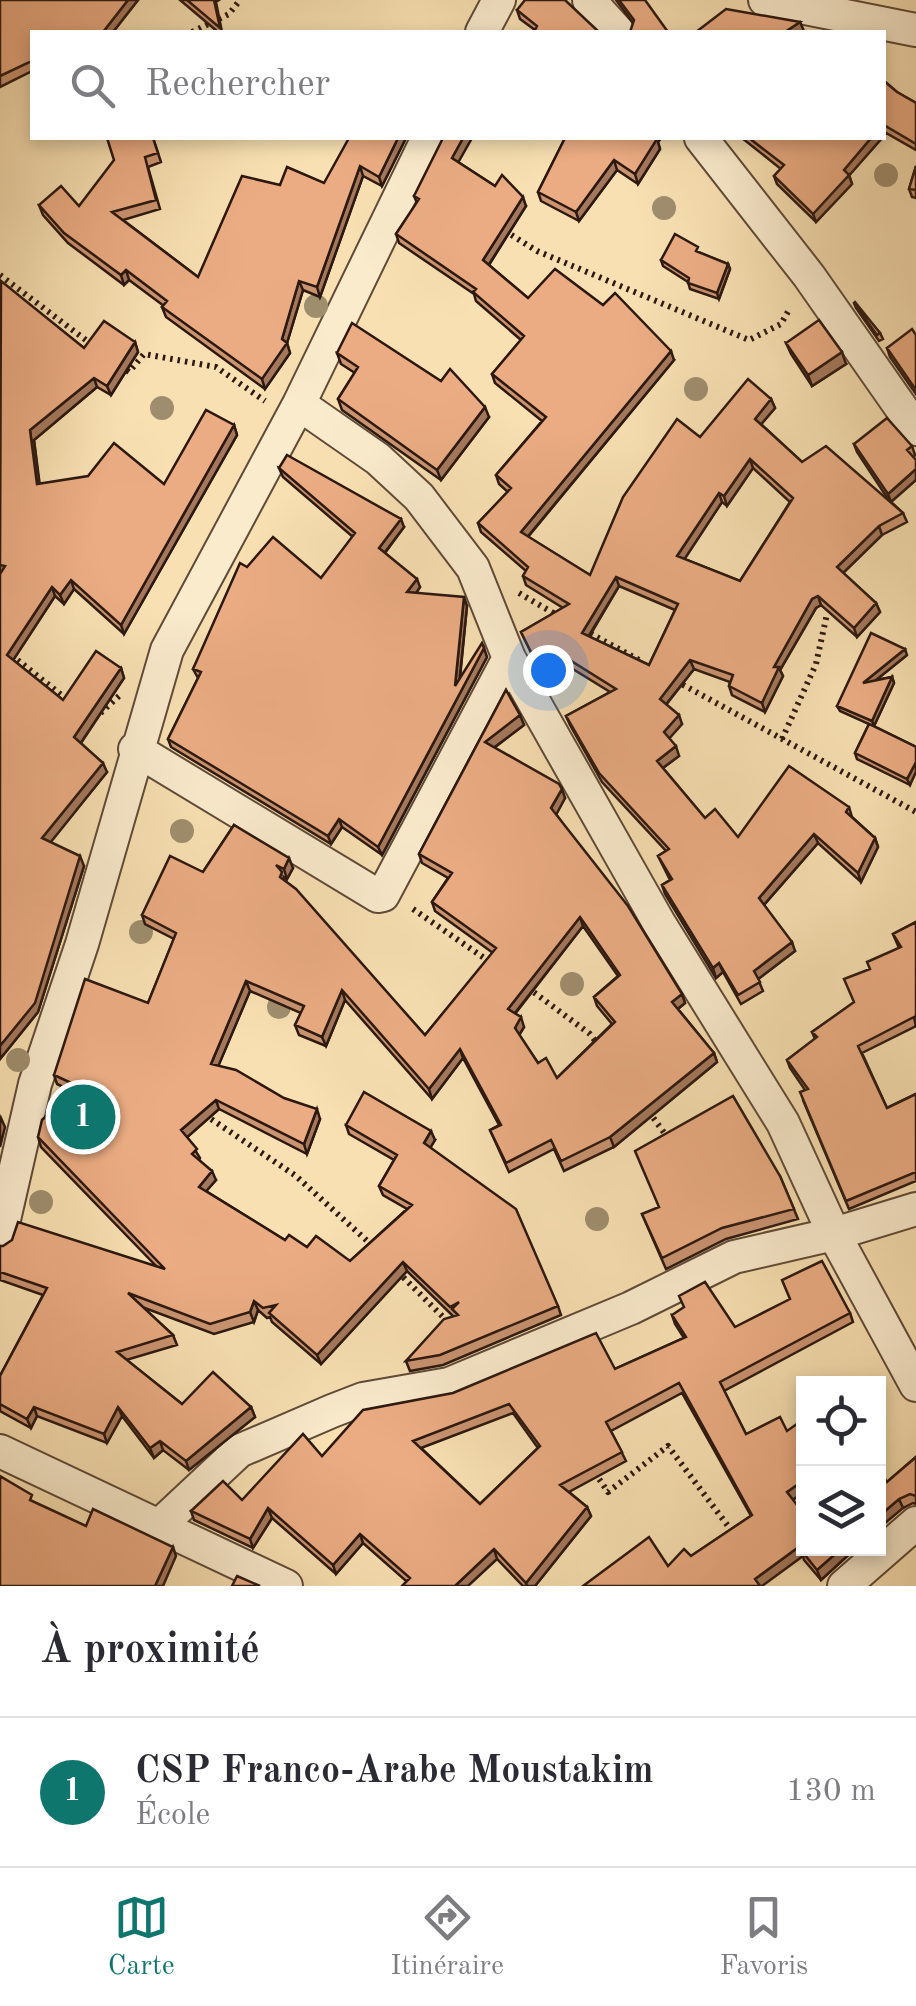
<!DOCTYPE html>
<html lang="fr">
<head>
<meta charset="utf-8">
<style>
	:root { --surface:#fff; --page:#f7f7f7; --text:#2b2b33; --muted:#7c7c81; --line:#e1e1e2; --accent:#0f766e }
	body { margin:0; font-family:"Old Standard TT",serif; background:var(--page); color:var(--text) }
	.controls { position:absolute; right:30px; bottom:30px; display:grid; overflow:hidden; border-radius:0px; box-shadow:0 5px 15px #0003 }
	.controls button { width:90px; height:90px; display:grid; place-items:center; padding:0; border:0; border-bottom:2px solid var(--line); background:var(--surface); color:var(--text); font:50px sans-serif }
	.you { position:absolute; left:548px; top:670px; width:35px; height:35px; margin:-25px; border:8px solid #fff; border-radius:50%; background:#1a73e8; box-shadow:0 0 0 15px #1a73e833 }
	.badge { display:grid; place-items:center; width:65px; height:65px; border-radius:50%; background:var(--accent); color:#fff; font-size:32px; font-weight:700 }
	.pin { position:absolute; translate:-50% -50%; border:5px solid #fff; box-shadow:0 2px 10px #0006 }
	.list { margin:0; padding:0; list-style:none }
	h2 { display:flex; justify-content:space-between; align-items:center; height:130px; margin:0; padding:0 40px; font-size:42px }
	h2 small { font-size:32px; font-weight:400; color:var(--muted) }
	.list li { display:grid; grid-template-columns:65px 1fr auto; gap:30px; align-items:center; box-sizing:border-box; height:150px; padding:0 40px; border-top:2px solid var(--line) }
	.list b { display:block; font-size:38px; white-space:nowrap }
	.list p { margin:0; font-size:32px; white-space:nowrap; color:var(--muted) }
	.list em { font-size:32px; font-style:normal; color:var(--muted) }
	.icon { flex:none; width:55px; height:55px; fill:none; stroke:currentColor; stroke-width:2; stroke-linecap:round; stroke-linejoin:round }
	.map { position:relative; flex:none; width:916px; height:1586px; overflow:hidden }
	.search { position:absolute; background:var(--surface); box-shadow:0 5px 15px #0003; left:30px; right:30px; top:30px; height:110px; display:flex; align-items:center; gap:25px; box-sizing:border-box; padding:0 35px; border-radius:0px; color:var(--muted); font-size:38px }
	.sheet { height:280px; background:var(--surface) }
	nav { display:flex; justify-content:space-around; align-items:center; box-sizing:border-box; height:140px; border-top:2px solid var(--line); background:var(--surface); font-size:28px; color:var(--muted) }
	nav a { display:grid; justify-items:center; gap:5px }
	nav .on { color:var(--accent) }
	.map>svg:first-child { display:block }
	.lines { fill:none; stroke-linecap:round; stroke-linejoin:round }
	.street-casing { stroke:#5f4a38; stroke-width:36 }
	.path { stroke:#2c1810; stroke-width:6; stroke-dasharray:2.5 5; stroke-linecap:butt }
	.street { stroke:#faebcd; stroke-width:32 }
	.tree { fill:#9f8e6e }
	.wall { fill:#ca9471; stroke:#2c1810; stroke-width:2.5; fill-rule:evenodd }
	.shaded-wall { fill:#a4785c; stroke:#2c1810; stroke-width:2.5 }
	.building { fill:#ebac83; stroke:#2c1810; stroke-width:2.5; fill-rule:evenodd }
</style>
</head>
<body>
<div class="map">
<svg width="916" height="1586" viewBox="0 0 916 1586">
	<rect width="100%" height="100%" fill="#f8e0b2"/>
	<filter id="stains"><feTurbulence type="fractalNoise" baseFrequency=".002" numOctaves="4"/><feColorMatrix values="0 0 0 0 .2 0 0 0 0 .09 0 0 0 0 .02 0 0 0 .5 -.17"/></filter>
	<radialGradient id="worn" r=".72"><stop offset=".6" stop-color="#630" stop-opacity="0"/><stop offset="1" stop-color="#630" stop-opacity=".3"/></radialGradient>
	<g class="lines">
		<defs>
			<path id="street" d="M589,0L618,32
				M765,0L916,30
				M482,32L499,0
				M701,138L809,276L916,429
				M299,404L378,459L419,497L473,568L509,658L659,923L783,1123L834,1234L916,1385
				M135,749L378,896L383,895L509,658
				M0,1237L35,1084L82,944L167,650L299,404L428,138
				M0,1451L286,1586
				M160,1525L239,1451L332,1411L363,1399L449,1384L631,1308L734,1257L834,1234L916,1209
				M844,1586L916,1523"/>
		</defs>
		<use href="#street" class="street-casing"/>
		<path class="path" d="M192,32L229,14L240,0
			M505,231L537,251L749,340L781,324L790,308
			M0,275L95,347
			M121,366L129,372L144,354L216,367L265,401
			M519,593L560,617
			M584,630L639,660
			M0,646L69,701
			M676,681L916,812
			M95,718L119,696
			M782,739L816,664L827,614
			M413,909L493,964
			M528,988L590,1034L599,1046
			M649,1112L668,1138
			M205,1115L296,1176L376,1249
			M398,1272L450,1324
			M595,1473L608,1492L668,1446L734,1534"/>
		<use href="#street" class="street"/>
	</g>
	<g class="tree">
		<circle cx="886" cy="175" r="12"/>
		<circle cx="664" cy="208" r="12"/>
		<circle cx="316" cy="306" r="12"/>
		<circle cx="696" cy="389" r="12"/>
		<circle cx="162" cy="408" r="12"/>
		<circle cx="182" cy="831" r="12"/>
		<circle cx="141" cy="932" r="12"/>
		<circle cx="572" cy="984" r="12"/>
		<circle cx="279" cy="1007" r="12"/>
		<circle cx="18" cy="1060" r="12"/>
		<circle cx="41" cy="1202" r="12"/>
		<circle cx="597" cy="1219" r="12"/>
	</g>
	<path class="wall" d="M0,0H138L113,32H32V71L0,87Z
		M180,0H219L216,2L222,32H218Z
		M565,0L535,30L520,19L517,10Z
		M616,0H645L633,23Z
		M884,81L897,92L916,103V150L886,133L884,136Z
		M153,138L161,162L148,167L160,209L123,220L198,277L280,185L324,183L406,138L382,186L363,176L320,297L303,290L287,343L290,353L265,389L166,317L162,307L164,306L129,280L124,285L68,243L43,215L39,205L79,206Z
		M565,138H661L658,142L660,149L638,184L617,170L579,221L541,201L538,192Z
		M742,138H882L849,175L852,184L816,222L777,184L774,176L781,169Z
		M458,162L526,206L489,265L528,298L674,360L528,537L590,575L700,437L771,399L775,408L761,424L802,462L890,502L857,452L854,444L912,446L915,455L891,502L903,513L907,522L882,535L843,573L876,603L880,612L857,637L821,605L816,608L780,670L783,676L765,712L732,695L729,686L730,682L694,669L666,705L682,724L669,738L679,756L663,768L705,818L738,837L849,807L852,817L875,838L878,847L861,882L818,843L764,905L795,951L758,979L763,991L741,1004L723,972L716,978L665,894L662,885L670,880L658,856L666,851L602,782L570,725L566,716L610,692L563,663L542,675L521,632L563,608L526,585L523,576L526,571L481,532L478,523L508,492L499,484L496,475L542,421L495,383L492,374L521,340L476,301L474,294L399,243L396,234L417,203L414,196ZM753,468L790,502L740,581L684,559L722,502L727,506ZM619,586L675,610L649,665L589,637Z
		M916,166V198L912,197L909,189Z
		M700,253L728,264L730,269L719,299L690,289L688,282L663,266L661,260Z
		M0,282L84,348L135,342L138,352L111,395L97,387L34,440L39,484H164L234,425L237,435L124,634L74,589L64,604L55,596L13,660L63,700L121,668L124,678L81,743L107,772L50,842L84,866L38,1012L0,1059Z
		M854,303L880,333L883,339L879,341L856,308Z
		M916,335V394L890,357L887,348Z
		M786,343L846,364L812,386L791,354Z
		M337,353L441,381L489,417L441,480L342,410L338,399L355,373L341,364Z
		M279,468L404,527L385,553L420,587L416,593L467,606L460,678L487,657L382,855L342,827L331,844L171,747L168,739L198,678L193,669L247,567L321,578L353,537L283,477Z
		M907,655L876,680L892,677L894,683L874,726L916,747L910,785L857,759L855,753L869,724L840,711L837,706Z
		M506,690L524,725L494,748L565,798L556,814L682,994L685,1003L678,1009L714,1053L717,1062L614,1147L564,1171L554,1149L509,1172L490,1130L499,1125L463,1058L432,1099L345,1000L326,1046L299,1035L295,1025L301,1013L250,991L218,1066L320,1119L307,1154L219,1109L187,1137L200,1158L199,1160L216,1180L206,1191L285,1240L350,1261L407,1209L383,1195L379,1186L394,1160L349,1134L346,1125L435,1140L430,1147L558,1306L561,1315L443,1365L410,1371L406,1361L454,1317L407,1271L321,1364L272,1322L270,1317L267,1318L258,1310L254,1322L214,1334L142,1307L173,1335L177,1345L126,1360L182,1404L251,1407L255,1417L189,1470L163,1450L154,1458L122,1416L107,1443L37,1416L31,1428L0,1411V1376L43,1295L0,1280V1246L157,1267L41,1147L38,1137L72,1091L57,1084L54,1075L148,1003L174,939L145,924L142,915L203,872L234,825L293,868L287,879L284,877L285,881L425,1035L493,953L435,911L432,902L448,878L422,863L419,854ZM583,926L618,976L594,997L597,1006L612,1024L557,1078L538,1063L519,1035L524,1027L515,1014Z
		M916,922V1026L862,1053L887,1108L916,1094V1181L849,1209L803,1100L805,1090L790,1068L787,1060L815,1039L812,1032L854,1003L870,969L899,948L893,934Z
		M780,1176L798,1219L726,1239L666,1269L642,1214Z
		M850,1313L853,1322L724,1391L746,1434L804,1492L793,1499L804,1548H856L821,1580L804,1560L803,1556L668,1566L691,1556L751,1516L682,1393L611,1431L626,1461L569,1492L587,1507L591,1516L535,1586H523L497,1559L406,1581L363,1543L336,1574L272,1518L253,1548L194,1520L191,1511L242,1500L322,1456L615,1369L684,1338L675,1324L672,1315L735,1327ZM513,1413L538,1448L480,1504L421,1448Z
		M916,1457V1504L913,1503L903,1508L887,1482Z"/>
	<path class="shaded-wall" d="M128,0H138L113,32H103Z
		M800,22L804,31L801,32H785Z
		M398,138H406L382,186L379,177Z
		M463,138H472L455,168L452,158Z
		M653,138H661L658,142L660,149L638,184L635,174Z
		M871,138H882L847,178L849,175L852,184L816,222L813,214L844,170Z
		M614,160L617,170L579,221L576,212Z
		M360,166L363,176L320,297L317,287Z
		M523,197L526,206L486,269L483,260Z
		M728,264L730,269L719,299L717,293Z
		M126,270L129,280L124,285L121,275Z
		M299,281L303,290L287,343L290,353L265,389L262,379L282,339Z
		M135,342L138,352L111,395L107,386Z
		M671,351L674,360L524,541L521,532Z
		M842,352L846,364L812,386L808,375Z
		M94,378L97,387L34,440L41,494L37,484L30,430Z
		M771,399L775,408L758,428L755,419Z
		M485,407L489,417L441,480L437,470Z
		M234,425L237,435L124,634L121,625Z
		M750,459L753,468L727,506L724,496Z
		M916,469V480L891,502L888,494Z
		M719,493L722,502L680,566L677,556Z
		M401,519L404,527L382,556L379,548Z
		M879,526L882,535L840,576L837,567Z
		M616,577L619,586L585,642L582,633Z
		M417,579L420,587L411,601L407,592Z
		M71,580L74,589L64,604L60,595Z
		M52,587L55,596L10,665L7,655Z
		M818,596L821,605L816,608L780,670L783,676L765,712L762,703L774,667L812,599Z
		M464,597L467,606L458,694L455,686Z
		M876,603L880,612L857,637L854,628Z
		M484,648L487,657L382,855L378,847Z
		M905,649L907,655L865,689L863,683Z
		M690,660L694,669L663,708L660,699Z
		M121,668L124,678L78,747L74,737Z
		M892,677L894,683L874,726L872,721Z
		M520,715L524,725L488,752L485,742Z
		M679,715L682,724L667,741L664,732Z
		M676,746L679,756L660,770L657,761Z
		M916,762V772L910,785L907,779Z
		M103,763L107,772L46,848L42,838Z
		M562,789L565,798L555,817L551,808Z
		M339,819L342,827L331,844L328,836Z
		M814,834L818,843L762,907L759,898Z
		M875,838L878,847L861,882L858,873Z
		M80,856L84,866L38,1012L0,1059V1046Z
		M289,858L293,868L287,879L284,869Z
		M580,917L583,926L511,1018L508,1009Z
		M792,942L795,951L757,980L754,971Z
		M719,963L723,972L716,978L713,968Z
		M246,981L250,991L215,1074L211,1064Z
		M342,990L345,1000L326,1046L322,1037Z
		M682,994L685,1003L675,1011L672,1002Z
		M521,1017L524,1027L518,1037L515,1028Z
		M460,1049L463,1058L432,1099L429,1089Z
		M714,1053L717,1062L614,1147L610,1137Z
		M216,1100L219,1109L184,1140L181,1130Z
		M317,1109L320,1119L307,1154L304,1144Z
		M1,1118L5,1127L0,1147V1123Z
		M431,1131L435,1140L428,1152L424,1143Z
		M212,1171L216,1180L202,1196L199,1187Z
		M403,1262L407,1271L321,1364L317,1355Z
		M254,1301L258,1310L254,1322L250,1312Z
		M34,1407L37,1416L31,1428L27,1419Z
		M118,1407L122,1416L107,1443L104,1434Z
		M251,1407L255,1417L189,1470L186,1461Z
		M160,1441L163,1450L154,1458L150,1448Z
		M804,1480V1492L791,1501L787,1492Z
		M899,1499L903,1508L878,1529V1517Z
		M587,1507L591,1516L535,1586H527L526,1583Z
		M268,1508L272,1518L253,1548L250,1539Z
		M360,1534L363,1543L336,1574L333,1565Z
		M804,1543V1548L801,1550L803,1556L762,1586H758L755,1579Z
		M173,1547L176,1556L163,1586H155Z
		M842,1548H856L821,1580L817,1570Z
		M494,1549L497,1559L468,1586H455Z"/>
	<path class="building" d="M0,0H128L103,32H32V61L0,76Z
		M187,0H214L220,28Z
		M525,0H565L599,32H534L537,26L517,10Z
		M619,0H645L668,32H630L634,20Z
		M726,9L800,22L785,32H696Z
		M884,81L897,92L916,103V144L884,125Z
		M107,138H153L158,153L145,157L156,200L112,212L198,277L242,176L280,185L287,167L324,183L349,138H398L379,177L360,166L317,287L299,281L282,339L287,343L262,379L162,307L167,301L126,270L121,275L64,233L39,205L61,186L79,206L114,160Z
		M443,138H463L452,158L495,186L502,175L523,197L483,260L528,298L555,269L603,305L615,293L671,351L521,532L590,575L623,497L677,419L700,437L748,379L771,399L755,419L802,462L826,446L903,513L879,526L837,567L876,603L854,628L818,596L812,599L774,667H779L762,703L729,686L733,675L690,660L660,699L679,715L664,732L676,746L657,761L705,818L715,809L738,837L789,766L849,807L846,812L875,838L858,873L814,834L759,898L792,942L754,971L760,982L738,995L719,963L713,968L662,885L672,879L658,856L669,849L599,773L566,716L616,689L560,654L538,666L521,632L569,604L523,576L528,567L478,523L511,488L496,475L546,417L492,374L524,336L473,292L476,289L396,234L419,199L414,196ZM750,459L793,498L740,581L677,556L719,493L724,496ZM616,577L678,604L649,665L582,633Z
		M565,138H654L657,139L635,174L614,160L576,212L538,192Z
		M749,138H871L844,170L849,175L813,214L774,176L784,165Z
		M916,166V190L909,189Z
		M675,234L698,247L696,251L728,264L717,293L688,283L689,278L661,260Z
		M1,281L84,348L104,321L135,342L107,386L94,378L30,430L37,484L88,476L114,443L164,484L206,410L234,425L121,625L71,580L60,595L52,587L7,655L63,700L96,651L121,668L74,737L103,763L42,838L80,856L35,1003L0,1046V574L5,566L0,565Z
		M855,302L880,333L877,335L854,303Z
		M819,320L842,352L808,375L786,343Z
		M352,323L441,381L450,369L485,407L437,470L338,399L358,367L337,353Z
		M912,329L916,335V390L887,348Z
		M887,418L912,446L907,450L916,460V469L888,494L854,444Z
		M287,455L401,519L379,548L417,579L407,592L464,597L455,686L482,643L484,648L378,847L339,819L328,836L168,739L201,672L193,669L240,563L247,567L273,537L321,578L355,533L279,468Z
		M871,633L905,649L863,683L892,677L872,721L837,706Z
		M506,690L520,715L485,742L559,784L562,789L551,808L628,906L682,994L672,1002L714,1053L610,1137L561,1161L551,1140L506,1163L490,1130L501,1125L460,1049L429,1089L342,990L322,1037L295,1025L304,1006L246,981L211,1064L236,1070L284,1098L317,1109L304,1144L216,1100L181,1130L197,1149L192,1154L212,1171L199,1187L285,1240L289,1235L307,1247L316,1236L350,1261L412,1205L379,1186L397,1155L346,1125L364,1092L431,1131L424,1143L516,1209L558,1306L440,1355L406,1361L444,1319L458,1315L452,1309L459,1302L450,1307L403,1262L317,1355L269,1313L276,1305L263,1308L254,1301L250,1312L210,1324L128,1293L173,1335L117,1352L182,1404L213,1372L251,1407L186,1461L160,1441L150,1448L118,1407L104,1434L34,1407L27,1419L0,1404V1376L47,1288L0,1272V1246H3L12,1240L18,1222L165,1269L38,1137L42,1120L78,1086L54,1075L85,979L148,1003L176,933L142,915L170,856L203,872L234,825L289,858L284,869L276,865L282,872L280,877L296,889L425,1035L496,948L432,902L452,873L419,854ZM580,917L620,975L594,997L615,1022L557,1078L546,1058L538,1063L515,1028L521,1017L508,1009Z
		M869,724L916,747V762L907,779L855,753Z
		M916,922V1027L914,1017L858,1046L887,1108L916,1094V1172L846,1201L800,1092L808,1089L787,1060L817,1037L812,1032L854,1002L844,979L870,969L867,962L901,947L893,934Z
		M733,1096L780,1176L794,1209L722,1228L662,1258L642,1214L659,1207L635,1151Z
		M822,1261L850,1313L720,1382L746,1434L780,1417L787,1431L804,1419V1480L787,1492L804,1514V1543L755,1579L760,1586H583L649,1537L668,1566L684,1549L691,1556L752,1515L679,1383L606,1422L622,1452L560,1485L587,1507L526,1583L494,1549L455,1586H402L410,1578L360,1534L333,1565L268,1508L250,1539L191,1511L223,1481L242,1500L303,1434L322,1456L363,1410L453,1393L596,1333L615,1369L686,1337L672,1315L684,1307L679,1296L705,1282L735,1327L790,1299L782,1280ZM509,1404L540,1446L480,1504L413,1441Z
		M916,1457V1496L910,1494L899,1499L878,1517V1469L887,1482Z
		M0,1476L32,1495L30,1500L86,1526L93,1509L173,1547L155,1586H0Z
		M804,1548H842L817,1570L801,1550Z
		M237,1576L260,1586H232Z"/>
	<rect width="100%" height="100%" filter="url(#stains)"/>
	<rect width="100%" height="100%" fill="url(#worn)"/>
</svg>
<div class="controls">
<button><svg class="icon" aria-label="locate" viewBox="0 0 24 24"><circle cx="12" cy="12" r="6"/><path d="M12 2v4M12 18v4M2 12h4M18 12h4"/></svg></button>
<button><svg class="icon" aria-label="layers" viewBox="0 0 24 24"><path d="M12 4l9 5-9 5-9-5zM3 14l9 5 9-5"/></svg></button>
</div>
<div class="you"></div>
<div class="pin badge" style="left:83px;top:1117px">1</div>
<div class="search"><svg class="icon" aria-label="search" viewBox="0 0 24 24"><circle cx="10" cy="10" r="6"/><path d="M15 15l6 6"/></svg>Rechercher</div>
</div>
<section class="sheet">
<h2>À proximité<small></small></h2>
<ul class="list">
<li><span class="badge">1</span><div><b>CSP Franco-Arabe Moustakim</b><p>École</p></div><em>130 m</em></li>
</ul>
</section>
<nav>
<a class="on"><svg class="icon" aria-label="map" viewBox="0 0 24 24"><path d="M3 6l6-2 6 2 6-2v14l-6 2-6-2-6 2zM9 4v14M15 6v14"/></svg>Carte</a>
<a><svg class="icon" aria-label="directions" viewBox="0 0 24 24"><path d="M12 3l9 9-9 9-9-9zM9 14v-3h6M13 9l2 2-2 2"/></svg>Itinéraire</a>
<a><svg class="icon" aria-label="saved" viewBox="0 0 24 24"><path d="M7 4h10v16l-5-4-5 4z"/></svg>Favoris</a>
</nav>
</body>
</html>
